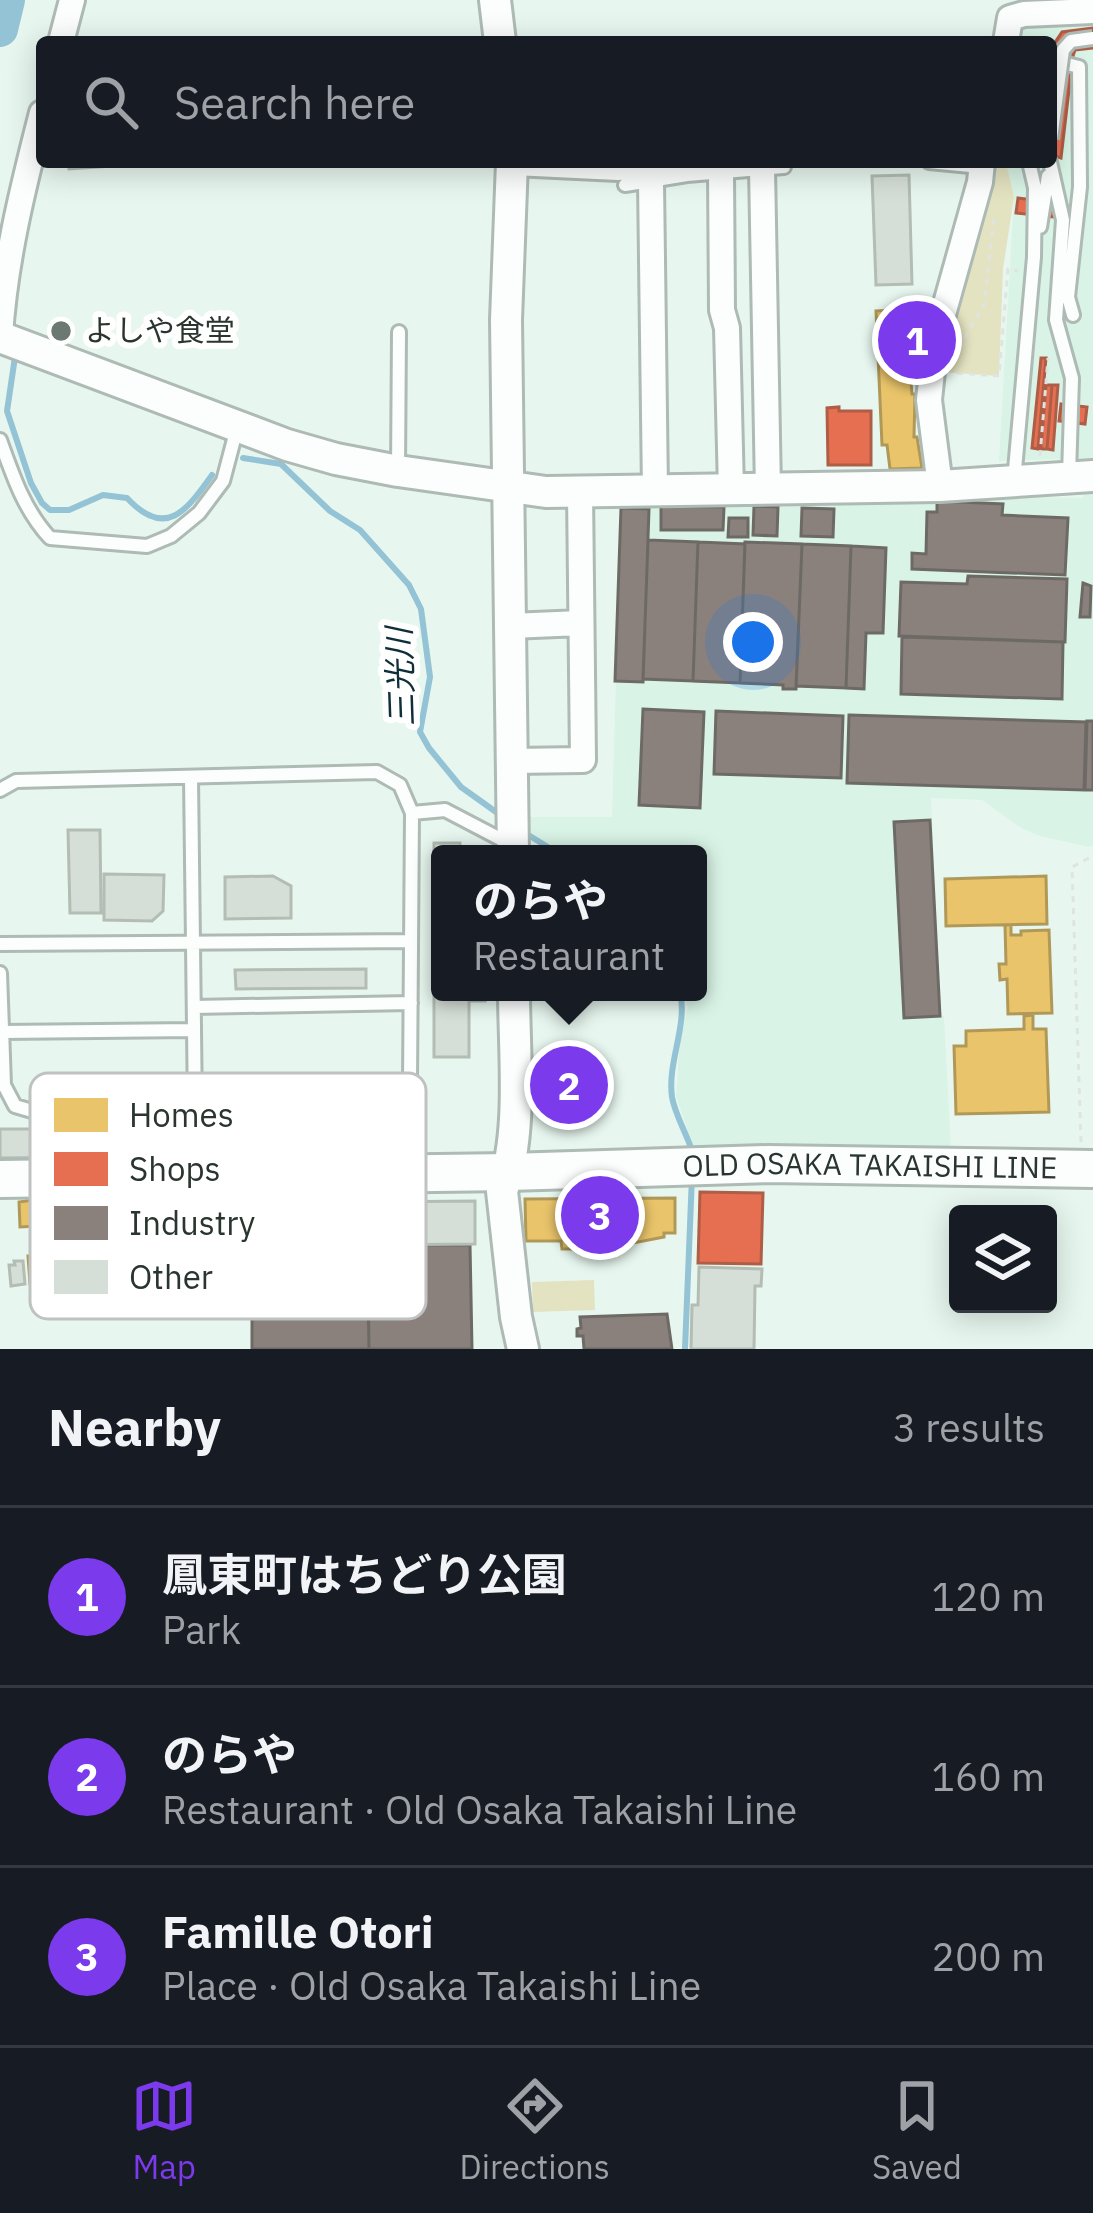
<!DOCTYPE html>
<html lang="en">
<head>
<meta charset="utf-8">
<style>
	:root { --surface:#171b24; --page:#20242c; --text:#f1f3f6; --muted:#9ea1a6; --line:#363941; --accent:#7c3aed }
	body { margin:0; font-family:"IBM Plex Sans","Noto Sans JP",sans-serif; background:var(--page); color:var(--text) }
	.controls { position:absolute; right:36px; bottom:36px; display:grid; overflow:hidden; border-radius:12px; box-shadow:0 6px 30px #0003 }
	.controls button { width:108px; height:108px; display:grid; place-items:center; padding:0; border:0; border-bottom:3px solid var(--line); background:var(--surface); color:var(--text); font:60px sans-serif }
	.you { position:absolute; left:753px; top:642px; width:42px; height:42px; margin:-30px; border:9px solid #fff; border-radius:50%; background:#1a73e8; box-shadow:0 0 0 18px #1a73e833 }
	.badge { display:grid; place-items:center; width:78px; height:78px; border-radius:50%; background:var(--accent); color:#fff; font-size:39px; font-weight:700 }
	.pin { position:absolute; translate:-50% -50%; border:6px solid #fff; box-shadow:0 3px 12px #0006 }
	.popup { position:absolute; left:431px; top:845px; width:276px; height:156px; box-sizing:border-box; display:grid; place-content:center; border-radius:12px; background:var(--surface); filter:drop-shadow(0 3px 9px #0005); font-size:39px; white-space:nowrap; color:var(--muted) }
	.popup b { font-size:45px; color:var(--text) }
	.popup::after { content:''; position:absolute; left:50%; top:100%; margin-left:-24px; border:24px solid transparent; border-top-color:var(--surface) }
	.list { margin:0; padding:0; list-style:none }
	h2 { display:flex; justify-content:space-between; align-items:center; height:156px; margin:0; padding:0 48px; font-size:51px }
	h2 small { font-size:39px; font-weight:400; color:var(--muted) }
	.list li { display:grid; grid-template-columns:78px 1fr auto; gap:36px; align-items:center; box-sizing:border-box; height:180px; padding:0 48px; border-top:3px solid var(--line) }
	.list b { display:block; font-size:45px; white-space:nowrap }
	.list p { margin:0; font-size:39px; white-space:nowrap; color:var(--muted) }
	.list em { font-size:39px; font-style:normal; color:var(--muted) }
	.icon { flex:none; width:66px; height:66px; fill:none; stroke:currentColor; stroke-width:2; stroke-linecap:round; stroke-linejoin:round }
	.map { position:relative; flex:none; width:1093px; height:1349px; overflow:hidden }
	.search { position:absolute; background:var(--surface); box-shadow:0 6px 30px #0003; left:36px; right:36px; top:36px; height:132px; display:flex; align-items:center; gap:30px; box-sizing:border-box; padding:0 42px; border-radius:12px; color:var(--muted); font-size:45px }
	.sheet { height:696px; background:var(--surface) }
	nav { display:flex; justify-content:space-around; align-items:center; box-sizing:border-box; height:168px; border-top:3px solid var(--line); background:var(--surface); font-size:33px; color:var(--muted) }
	nav a { display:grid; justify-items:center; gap:6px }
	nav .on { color:var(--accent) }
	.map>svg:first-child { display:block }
	.built { fill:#d9f4e6 }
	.green { fill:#e3e3c1 }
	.homes { fill:#e9c46a; stroke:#b09958; stroke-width:3 }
	.shops { fill:#e76f51; stroke:#ae5e47; stroke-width:3 }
	.industry { fill:#8a817c; stroke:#6d6a65; stroke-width:3 }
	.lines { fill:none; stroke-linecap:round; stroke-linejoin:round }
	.stream { stroke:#93c3d4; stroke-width:6 }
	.river { stroke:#93c3d4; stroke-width:36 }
	.building { fill:#d6dfd7; stroke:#b3bdb4; stroke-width:3 }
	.service-casing { stroke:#aebab4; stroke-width:18 }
	.minor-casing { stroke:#aebab4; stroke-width:30 }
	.tertiary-casing { stroke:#aebab4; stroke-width:36 }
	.primary-casing { stroke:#aebab4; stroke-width:42 }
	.path { stroke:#dfe4e1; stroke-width:3; stroke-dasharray:6 6; stroke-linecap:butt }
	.service { stroke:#fbfefd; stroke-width:12 }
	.minor { stroke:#fbfefd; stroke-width:24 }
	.tertiary { stroke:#fbfefd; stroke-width:30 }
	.primary { stroke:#fbfefd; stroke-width:36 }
	.service-bridge-casing { stroke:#aebab4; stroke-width:18; stroke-linecap:butt }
	.service-bridge { stroke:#fbfefd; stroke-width:12 }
	.poi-dot { fill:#6c7972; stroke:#fff; stroke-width:4.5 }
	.labels { text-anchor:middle; stroke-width:12; stroke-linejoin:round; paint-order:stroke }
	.poi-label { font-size:30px; fill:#2a352f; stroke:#fff; text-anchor:start }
	.street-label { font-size:30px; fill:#2a352f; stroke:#fff }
	.water-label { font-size:33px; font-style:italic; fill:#102e3a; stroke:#fff }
	.key { fill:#fff; stroke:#bfc2c1; stroke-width:3 }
	.key-label { font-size:33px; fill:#2a352f }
</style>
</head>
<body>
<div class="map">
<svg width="1093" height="1349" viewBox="0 0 1093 1349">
	<rect width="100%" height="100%" fill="#e7f7ef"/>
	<path class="built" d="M1093,22V458L999,461L1014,197L1006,162H1051V42H1015V39L1026,27Z
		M1093,491V845L1089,847L1040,836L1021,828L982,800L931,798L940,1015L944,1016L951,1150H694L676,1096L680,1042L688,1007L684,992H698V854H563L523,831V817H612L621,502L794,499L801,505L833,503L851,494L1083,498L1084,494H1090Z"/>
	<path class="green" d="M993,162H1006L1014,197L1003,269L999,376L941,372L942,358Z
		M594,1280L595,1310L533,1312L532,1282Z"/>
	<path class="homes" d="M896,310L897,337L908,336L906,357H902L903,371L910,370L912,394H915L914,437H917L922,468L890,469L887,445H882L876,311Z
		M1046,876L1047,924L946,926L945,879Z
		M1005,925H1011V935H1021V931L1049,930L1052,1013L1008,1014L1007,979L1000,980L999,964H1006Z
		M1033,1015V1029H1046L1049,1112L956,1114L954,1046H966V1031L1024,1029V1016Z
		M675,1198V1233H664V1237L623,1245V1240H630V1232H572L573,1236H576V1249H562L561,1241H526L525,1199Z
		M40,1199V1202L59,1201L61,1225L20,1227L19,1202Z
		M103,1232L105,1252L70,1254L69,1234Z
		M33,1252H43L44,1256L61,1255L63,1282L30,1284L28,1256H34Z"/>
	<path class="shops" d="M1093,28V48L1075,50L1073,56L1061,158L1051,155L1052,47L1062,32Z
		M1018,198L1057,203L1055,217L1016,213Z
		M1041,358H1046L1038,449L1032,448Z
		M1046,385H1052L1047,449H1041Z
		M1052,385H1058L1053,450L1047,449Z
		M1061,404L1087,407L1085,424L1059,421Z
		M839,407V411H871V465H828L827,408Z
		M700,1192L763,1193L761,1264L698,1263Z"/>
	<path class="industry" d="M937,501L1003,504L1002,515L1068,518L1065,575L912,569V553L926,554L927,512H937Z
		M661,506L724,507L723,530H661Z
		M754,506L778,507L777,536L753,535Z
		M621,508L649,509L643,682L615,681Z
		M802,508L834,509L833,537L801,536Z
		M729,518H748V537H728Z
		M648,540L698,542L693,681L643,679Z
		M698,542L745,544L740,683L693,681Z
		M745,542L802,544L796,689H783V685L740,683Z
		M802,544L851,546L846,688L796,686Z
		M851,546L886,548L883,633H866L864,689L846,688Z
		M968,576L1067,579L1065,642L899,636L901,582L967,584Z
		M1083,583L1091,586L1090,617H1080Z
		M902,637L1063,642L1062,699L901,694Z
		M643,709L704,712L700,808L639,805Z
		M716,711L843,716L841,778L714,774Z
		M849,715L1086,722L1084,790L847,783Z
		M1087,721H1093V790H1085Z
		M930,820L940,1016L904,1018L894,822Z
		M252,1210L367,1211L369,1349H252Z
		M367,1245H470L472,1349H369Z
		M667,1314L672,1349H584L583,1336H577V1329L581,1328L580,1317Z"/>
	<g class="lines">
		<path class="stream" d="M15,357L7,411L31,483L42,503L50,510H69L103,495L127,498C166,540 187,510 212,475
			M243,458L281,464L330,511L360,530L409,585L421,609L430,677L420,732L429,748L461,787L496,812
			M530,836L559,854
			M680,992C688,1026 667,1062 672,1097C675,1115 687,1134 692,1151
			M685,1349L692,1176"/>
		<path class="river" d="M0,29L7,0"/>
	</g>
	<path class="building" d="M68,162H142V164L69,169Z
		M909,175L912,284L876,285L872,176Z
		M68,830H100L101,913H70Z
		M434,843H460V854H440V992H485V1001H469V1057H434Z
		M104,874L164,875L163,911L152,921L104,920Z
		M273,876L291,886V918L225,919V877Z
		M366,969V988L236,989L235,970Z
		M0,1129H102V1157L0,1158Z
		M401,1134V1151L291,1152L290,1135Z
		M288,1136V1151L200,1152V1137Z
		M475,1201V1244L367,1245V1202Z
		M14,1261H23L25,1284L11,1286L9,1265H15Z
		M699,1267L762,1269L761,1286H755L754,1349H691L692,1305H698Z"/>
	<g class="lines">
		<defs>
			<path id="service" d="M1051,60L1079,67L1080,187L1068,297L1073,315
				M929,162L981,167
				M1050,162L1063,220L1056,320L1072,378L1069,475
				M514,169L618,174L710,162
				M625,185L687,175L784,167
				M1040,227L1048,176
				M0,440C13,476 24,510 50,538L147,546L171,536L199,513L223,481L237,428
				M398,470L399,332
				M1014,481L1034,257L1035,188L1029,162
				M191,777L195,1112
				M0,790L16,781L377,772L400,785L412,813L410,1083L380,1109L39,1113L15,1106L4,1085L0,973
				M412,813L445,810L510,844
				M0,944L411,941
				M194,1007L411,1003
				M2,1032L194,1030"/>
			<path id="minor" d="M61,42L72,0
				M1006,42L1010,18L1024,14L1093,11
				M762,169L768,490
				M721,172L722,310L727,328L731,490
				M651,182L655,491
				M0,335C5,259 23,187 42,113
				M940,486L929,400L935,343L980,182L982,162
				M510,626L581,623
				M512,761L583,760L580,492"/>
			<path id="tertiary" d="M495,0L500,42
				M512,162L506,320L513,854
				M0,337L287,445L336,459L398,471L546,492L940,486L1093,476
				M514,992C514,1054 523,1133 502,1191L516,1317L523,1349"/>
			<g id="primary">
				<path id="s1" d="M0,1179L509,1172L768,1164L1093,1169"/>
			</g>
		</defs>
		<use href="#service" class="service-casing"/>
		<use href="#minor" class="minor-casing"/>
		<use href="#tertiary" class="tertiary-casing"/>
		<use href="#primary" class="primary-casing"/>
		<path class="path" d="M958,349L984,305L994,217
			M957,373L999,376L1008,269L1018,271
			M1040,456L1048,358
			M1081,1142L1072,867L1093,856"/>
		<use href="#service" class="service"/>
		<use href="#minor" class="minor"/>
		<use href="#tertiary" class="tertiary"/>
		<use href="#primary" class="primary"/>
		<defs>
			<path id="service-bridge" d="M1051,139L1063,50L1071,41L1093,38"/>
		</defs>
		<use href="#service-bridge" class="service-bridge-casing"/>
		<use href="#service-bridge" class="service-bridge"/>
	</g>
	<circle class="poi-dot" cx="61" cy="331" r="12"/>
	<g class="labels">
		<g class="poi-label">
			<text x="85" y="341">よしや食堂</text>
		</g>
		<g class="street-label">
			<text dy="10" stroke="none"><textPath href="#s1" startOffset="870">OLD OSAKA TAKAISHI LINE</textPath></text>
		</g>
		<g class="water-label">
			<text transform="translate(400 677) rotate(-92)" y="12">三光川</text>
		</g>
	</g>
	<rect x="30" y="1073" width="396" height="246" rx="18" class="key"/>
	<rect x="54" y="1098" width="54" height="34" fill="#e9c46a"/>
	<rect x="54" y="1152" width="54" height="34" fill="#e76f51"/>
	<rect x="54" y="1206" width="54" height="34" fill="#8a817c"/>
	<rect x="54" y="1260" width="54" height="34" fill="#d6dfd7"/>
	<g class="key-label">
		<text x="129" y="1127">Homes</text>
		<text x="129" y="1181">Shops</text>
		<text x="129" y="1235">Industry</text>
		<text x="129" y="1289">Other</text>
	</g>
</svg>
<div class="controls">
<button><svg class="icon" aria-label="layers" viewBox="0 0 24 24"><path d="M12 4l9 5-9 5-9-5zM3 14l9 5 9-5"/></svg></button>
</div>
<div class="you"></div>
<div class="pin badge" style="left:917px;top:340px">1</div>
<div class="pin badge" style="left:569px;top:1085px">2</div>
<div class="popup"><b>のらや</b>Restaurant</div>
<div class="pin badge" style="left:600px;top:1215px">3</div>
<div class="search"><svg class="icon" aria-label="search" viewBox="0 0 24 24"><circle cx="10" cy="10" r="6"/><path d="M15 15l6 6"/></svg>Search here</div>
</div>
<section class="sheet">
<h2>Nearby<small>3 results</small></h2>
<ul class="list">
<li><span class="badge">1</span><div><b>鳳東町はちどり公園</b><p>Park</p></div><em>120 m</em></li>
<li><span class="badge">2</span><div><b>のらや</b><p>Restaurant · Old Osaka Takaishi Line</p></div><em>160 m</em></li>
<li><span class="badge">3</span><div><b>Famille Otori</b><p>Place · Old Osaka Takaishi Line</p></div><em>200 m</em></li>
</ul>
</section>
<nav>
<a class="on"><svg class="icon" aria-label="map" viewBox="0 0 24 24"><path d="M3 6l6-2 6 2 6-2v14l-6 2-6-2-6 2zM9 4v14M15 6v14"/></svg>Map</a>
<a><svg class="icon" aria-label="directions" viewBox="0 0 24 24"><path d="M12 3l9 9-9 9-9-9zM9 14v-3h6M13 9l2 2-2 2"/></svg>Directions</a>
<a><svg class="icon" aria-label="saved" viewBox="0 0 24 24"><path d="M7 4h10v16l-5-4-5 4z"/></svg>Saved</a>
</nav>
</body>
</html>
